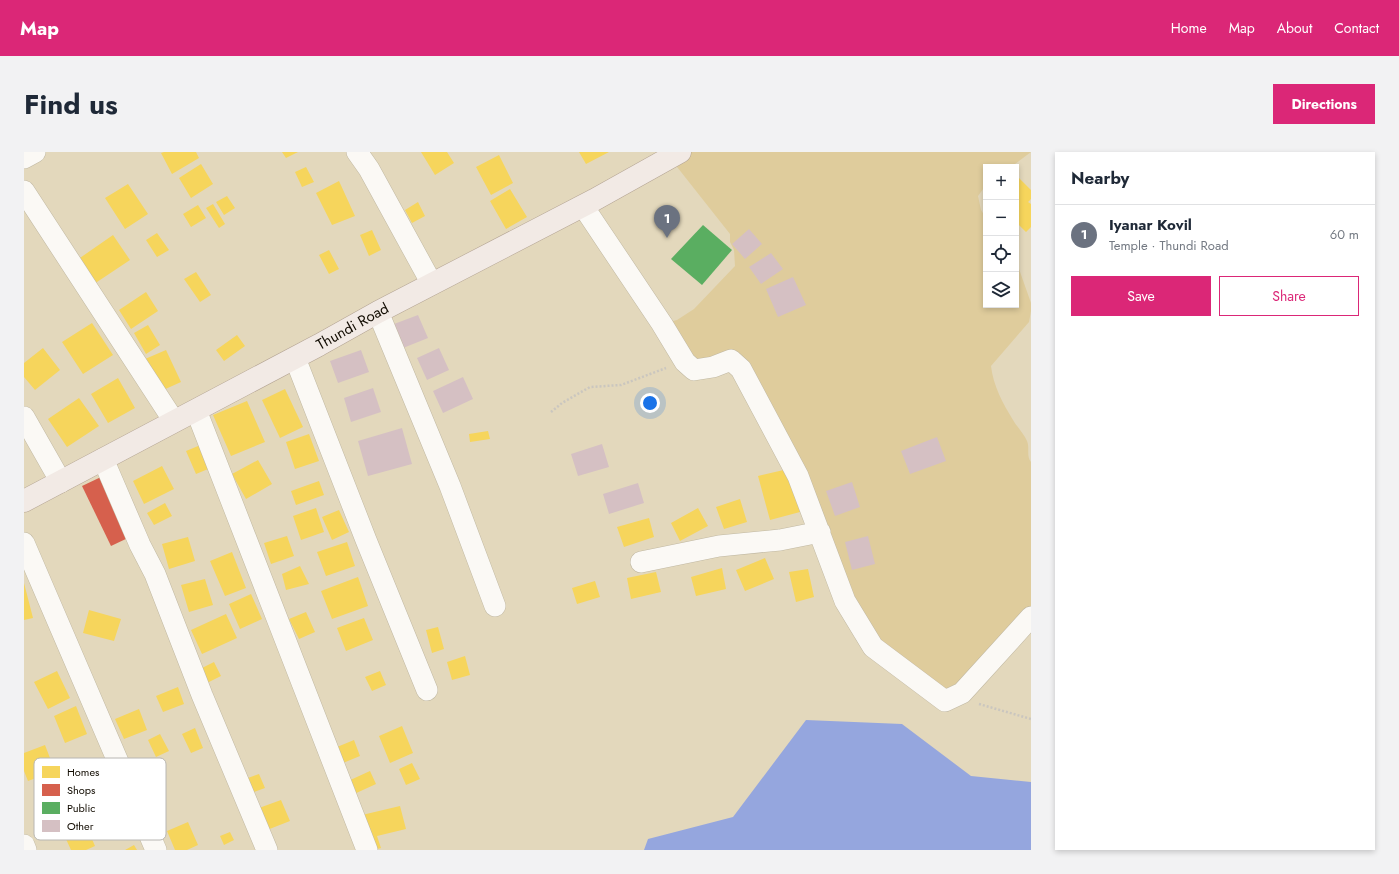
<!DOCTYPE html>
<html lang="en">
<head>
<meta charset="utf-8">
<style>
	:root { --surface:#fff; --page:#f2f2f3; --text:#1f2937; --muted:#747a83; --line:#e0e1e3; --accent:#db2777 }
	body { margin:0; font-family:Jost,sans-serif; background:var(--page); color:var(--text) }
	.controls { position:absolute; right:12px; top:12px; display:grid; overflow:hidden; border-radius:0px; box-shadow:0 2px 6px #0003 }
	.controls button { width:36px; height:36px; display:grid; place-items:center; padding:0; border:0; border-bottom:1px solid var(--line); background:var(--surface); color:var(--text); font:20px sans-serif }
	.you { position:absolute; left:626px; top:251px; width:14px; height:14px; margin:-10px; border:3px solid #fff; border-radius:50%; background:#1a73e8; box-shadow:0 0 0 6px #1a73e833 }
	.badge { display:grid; place-items:center; width:26px; height:26px; border-radius:50%; background:var(--accent); color:#fff; font-size:13px; font-weight:700 }
	.pin { position:absolute; translate:-50% -33px; filter:drop-shadow(0 1px 2px #0008) }
	.pin::after { content:''; position:absolute; top:21px; width:14px; height:12px; background:inherit; clip-path:polygon(0 0,100% 0,50% 100%) }
	.list { margin:0; padding:0; list-style:none }
	h2 { display:flex; justify-content:space-between; align-items:center; height:52px; margin:0; padding:0 16px; font-size:17px }
	h2 small { font-size:13px; font-weight:400; color:var(--muted) }
	.list li { display:grid; grid-template-columns:26px 1fr auto; gap:12px; align-items:center; box-sizing:border-box; height:60px; padding:0 16px; border-top:1px solid var(--line) }
	.list b { display:block; font-size:15px; white-space:nowrap }
	.list p { margin:0; font-size:13px; white-space:nowrap; color:var(--muted) }
	.list em { font-size:13px; font-style:normal; color:var(--muted) }
	.actions { display:flex; gap:8px; padding:12px 16px }
	.actions a { flex:1; padding:9px 0; border:1px solid var(--accent); border-radius:0px; text-align:center; font-size:14px; color:var(--accent) }
	.actions .main { background:var(--accent); color:#fff }
	.icon { flex:none; width:22px; height:22px; fill:none; stroke:currentColor; stroke-width:2; stroke-linecap:round; stroke-linejoin:round }
	.map { position:relative; flex:none; width:1007px; height:698px; overflow:hidden; border-radius:0px }
	header { display:flex; align-items:center; gap:24px; box-sizing:border-box; height:56px; padding:0 20px; background:var(--accent); color:#fff }
	header strong { font-size:19px }
	nav { display:flex; gap:22px; margin-inline-start:auto; font-size:14px }
	.intro { display:flex; align-items:center; justify-content:space-between; box-sizing:border-box; height:96px; padding:0 24px }
	h1 { margin:0; font-size:28px }
	.button { padding:10px 18px; border-radius:0px; background:var(--accent); color:#fff; font-size:14px; font-weight:700 }
	main { display:flex; gap:24px; padding:0 24px }
	aside { flex:1; background:var(--surface); border-radius:0px; box-shadow:0 2px 6px #0003 }
	.map>svg:first-child { display:block }
	.green { fill:#dfcc9c }
	.water { fill:#95a6de }
	.homes { fill:#f6d55c }
	.shops { fill:#d6604d }
	.public { fill:#5aae61 }
	.building { fill:#d5c0c3 }
	.lines { fill:none; stroke-linecap:round; stroke-linejoin:round }
	.minor-casing { stroke:#c0b8a2; stroke-width:22 }
	.major-casing { stroke:#b4a494; stroke-width:23 }
	.path { stroke:#cac6bf; stroke-width:2.5; stroke-dasharray:2 2; stroke-linecap:butt }
	.minor { stroke:#fbf9f5; stroke-width:21 }
	.major { stroke:#f2eae5; stroke-width:22 }
	.labels { text-anchor:middle; stroke-width:4; stroke-linejoin:round; paint-order:stroke }
	.street-label { font-size:15px; fill:#110b00; stroke:#fff }
	.key { fill:#fff; stroke:#b8b6b2; stroke-width:1 }
	.key-label { font-size:11px; fill:#110b00 }
</style>
</head>
<body>
<header>
<strong>Map</strong>
<nav><a>Home</a><a>Map</a><a>About</a><a>Contact</a></nav>
</header>
<div class="intro"><h1>Find us</h1><a class="button">Directions</a></div>
<main>
<div class="map">
<svg width="1007" height="698" viewBox="0 0 1007 698">
	<rect width="100%" height="100%" fill="#e3d8bc"/>
	<path class="green" d="M656,0H1007L987,15H962V33L954,44L957,58L962,66V153H992V113L995,117L1007,151V159L1005,170L967,214C969,233 979,252 989,268C993,275 1000,282 1003,289C1006,296 1002,304 1007,310V465L921,549L849,495L717,217L670,218L638,172L653,168L670,157L711,114L710,98L706,90V82L646,6Z"/>
	<path class="water" d="M782,568L878,572L947,624L1007,630V698H620L624,687L709,665Z"/>
	<path class="homes" d="M140,0H172L175,6L148,22L137,1Z
		M258,0H274L262,6Z
		M397,0H423L430,11L411,23Z
		M555,0H585L562,12Z
		M475,3L489,31L467,43L452,15Z
		M177,12L189,32L167,46L155,26Z
		M282,15L290,30L278,35L271,20Z
		M995,26L1007,38V47L1004,50L1007,52V75L1002,80L992,70V28Z
		M315,29L331,64L308,73L292,41Z
		M104,32L124,62L101,77L81,46Z
		M486,37L503,65L482,77L466,49Z
		M203,44L211,56L200,63L192,50Z
		M394,50L401,64L388,71L381,58Z
		M189,52L201,72L195,76L182,56Z
		M174,53L182,66L167,75L159,62Z
		M348,78L357,98L345,104L336,83Z
		M133,81L145,98L133,105L122,88Z
		M89,83L106,108L70,132L53,108Z
		M305,98L315,117L305,122L295,103Z
		M172,120L187,143L176,150L160,127Z
		M122,140L134,159L107,177L95,158Z
		M68,171L89,203L59,222L38,190Z
		M124,173L136,193L122,202L110,181Z
		M213,183L221,194L200,209L192,198Z
		M19,196L36,218L11,238L0,225V211Z
		M142,198L157,230L137,239L121,207Z
		M94,226L111,256L84,271L67,242Z
		M261,237L279,275L256,286L238,248Z
		M55,246L75,274L43,295L24,267Z
		M223,249L241,290L207,304L189,263Z
		M464,279L466,287L446,290L445,282Z
		M285,282L295,309L271,317L262,290Z
		M179,292L189,315L172,322L162,299Z
		M234,308L248,332L222,347L208,322Z
		M138,314L150,337L120,352L109,329Z
		M764,317L776,360L746,368L734,324Z
		M295,329L300,343L272,353L267,339Z
		M716,347L723,370L700,377L692,355Z
		M141,351L148,364L130,373L123,361Z
		M292,356L300,380L277,388L269,364Z
		M674,356L684,374L656,389L647,371Z
		M315,358L325,380L308,388L298,365Z
		M625,366L630,385L600,395L593,375Z
		M263,384L270,404L247,412L240,391Z
		M164,385L171,409L145,417L138,392Z
		M323,390L331,414L302,424L293,400Z
		M208,400L222,436L201,444L186,409Z
		M741,406L750,427L721,439L712,418Z
		M276,414L285,432L262,438L258,422Z
		M698,416L702,437L672,444L667,425Z
		M784,417L790,445L772,450L765,420Z
		M632,420L637,440L607,447L603,426Z
		M334,425L344,454L308,467L297,439Z
		M181,427L189,453L165,460L157,433Z
		M571,429L576,445L553,452L548,436Z
		M0,431L9,466L0,468Z
		M227,442L238,467L216,477L205,452Z
		M65,458L97,467L90,489L59,481Z
		M282,460L291,480L275,487L265,467Z
		M202,462L213,486L178,502L167,478Z
		M340,466L349,488L322,499L313,476Z
		M414,475L420,497L408,501L402,478Z
		M441,504L446,523L428,528L423,510Z
		M190,510L197,524L179,533L172,519Z
		M33,519L46,546L24,557L10,530Z
		M356,519L362,533L348,539L341,525Z
		M154,535L160,552L139,560L132,544Z
		M52,554L63,582L41,591L30,564Z
		M115,557L123,578L100,587L91,567Z
		M378,574L389,601L366,611L355,584Z
		M171,576L179,596L167,601L158,582Z
		M136,582L145,599L132,605L124,588Z
		M330,588L336,604L319,611L313,595Z
		M21,593L31,619L4,629L0,619V601Z
		M388,611L396,627L382,633L375,617Z
		M346,619L352,632L328,643L322,630Z
		M235,622L241,636L230,640L224,626Z
		M257,648L266,669L243,678L235,656Z
		M376,654L382,677L353,684L357,696L350,698L338,663Z
		M59,666L71,694L62,698H47L37,676Z
		M164,670L174,693L163,698H151L143,679Z
		M206,680L210,688L200,693L196,684Z
		M110,693L113,698H101Z"/>
	<path class="shops" d="M77,325L106,385L87,394L58,334Z"/>
	<path class="public" d="M679,73L708,98L678,133L647,107Z"/>
	<path class="building" d="M725,77L738,92L721,107L708,92Z
		M747,101L759,117L737,132L725,115Z
		M769,125L782,153L754,165L742,137Z
		M394,163L404,186L379,196L370,172Z
		M415,196L425,218L403,228L393,206Z
		M337,198L345,220L314,231L306,209Z
		M439,225L449,247L419,261L409,239Z
		M349,236L357,260L327,270L320,246Z
		M378,276L388,312L344,324L334,289Z
		M913,285L922,309L886,322L877,299Z
		M578,292L585,315L554,324L547,302Z
		M828,330L836,355L811,364L802,339Z
		M614,331L620,351L585,362L579,342Z
		M844,384L851,412L828,418L821,390Z"/>
	<g class="lines">
		<defs>
			<path id="minor" d="M333,0L345,17L408,132
				M0,6L11,0
				M0,39L146,263
				M559,54L638,172L661,210L670,218L689,215L707,208L717,217L774,324L821,449L849,495L921,549L938,541L1007,465
				M354,160L426,334L471,454
				M271,206L342,388L403,538
				M172,258L343,698
				M0,265L37,330
				M79,307L116,393L131,422L178,543L243,698
				M0,391L132,698
				M617,410L695,394L756,388L796,380
				M0,693L2,698"/>
			<g id="major">
				<path id="s1" d="M0,349L295,193L354,160L570,48L656,0"/>
			</g>
		</defs>
		<use href="#minor" class="minor-casing"/>
		<use href="#major" class="major-casing"/>
		<path class="path" d="M527,260L538,251L566,235L597,233L642,216
			M955,552L1007,567"/>
		<use href="#minor" class="minor"/>
		<use href="#major" class="major"/>
	</g>
	<g class="labels">
		<g class="street-label">
			<text dy="5" stroke="none"><textPath href="#s1" startOffset="372">Thundi Road</textPath></text>
		</g>
	</g>
	<rect x="10" y="606" width="132" height="82" rx="6" class="key"/>
	<rect x="18" y="614" width="18" height="12" fill="#f6d55c"/>
	<rect x="18" y="632" width="18" height="12" fill="#d6604d"/>
	<rect x="18" y="650" width="18" height="12" fill="#5aae61"/>
	<rect x="18" y="668" width="18" height="12" fill="#d5c0c3"/>
	<g class="key-label">
		<text x="43" y="624">Homes</text>
		<text x="43" y="642">Shops</text>
		<text x="43" y="660">Public</text>
		<text x="43" y="678">Other</text>
	</g>
</svg>
<div class="controls">
<button>+</button>
<button>−</button>
<button><svg class="icon" aria-label="locate" viewBox="0 0 24 24"><circle cx="12" cy="12" r="6"/><path d="M12 2v4M12 18v4M2 12h4M18 12h4"/></svg></button>
<button><svg class="icon" aria-label="layers" viewBox="0 0 24 24"><path d="M12 4l9 5-9 5-9-5zM3 14l9 5 9-5"/></svg></button>
</div>
<div class="you"></div>
<div class="pin badge" style="left:643px;top:86px;background:#6b7280">1</div>
</div>
<aside>
<h2>Nearby<small></small></h2>
<ul class="list">
<li><span class="badge" style="background:#6b7280">1</span><div><b>Iyanar Kovil</b><p>Temple · Thundi Road</p></div><em>60 m</em></li>
</ul>
<div class="actions"><a class="main">Save</a><a>Share</a></div>
</aside>
</main>
</body>
</html>
